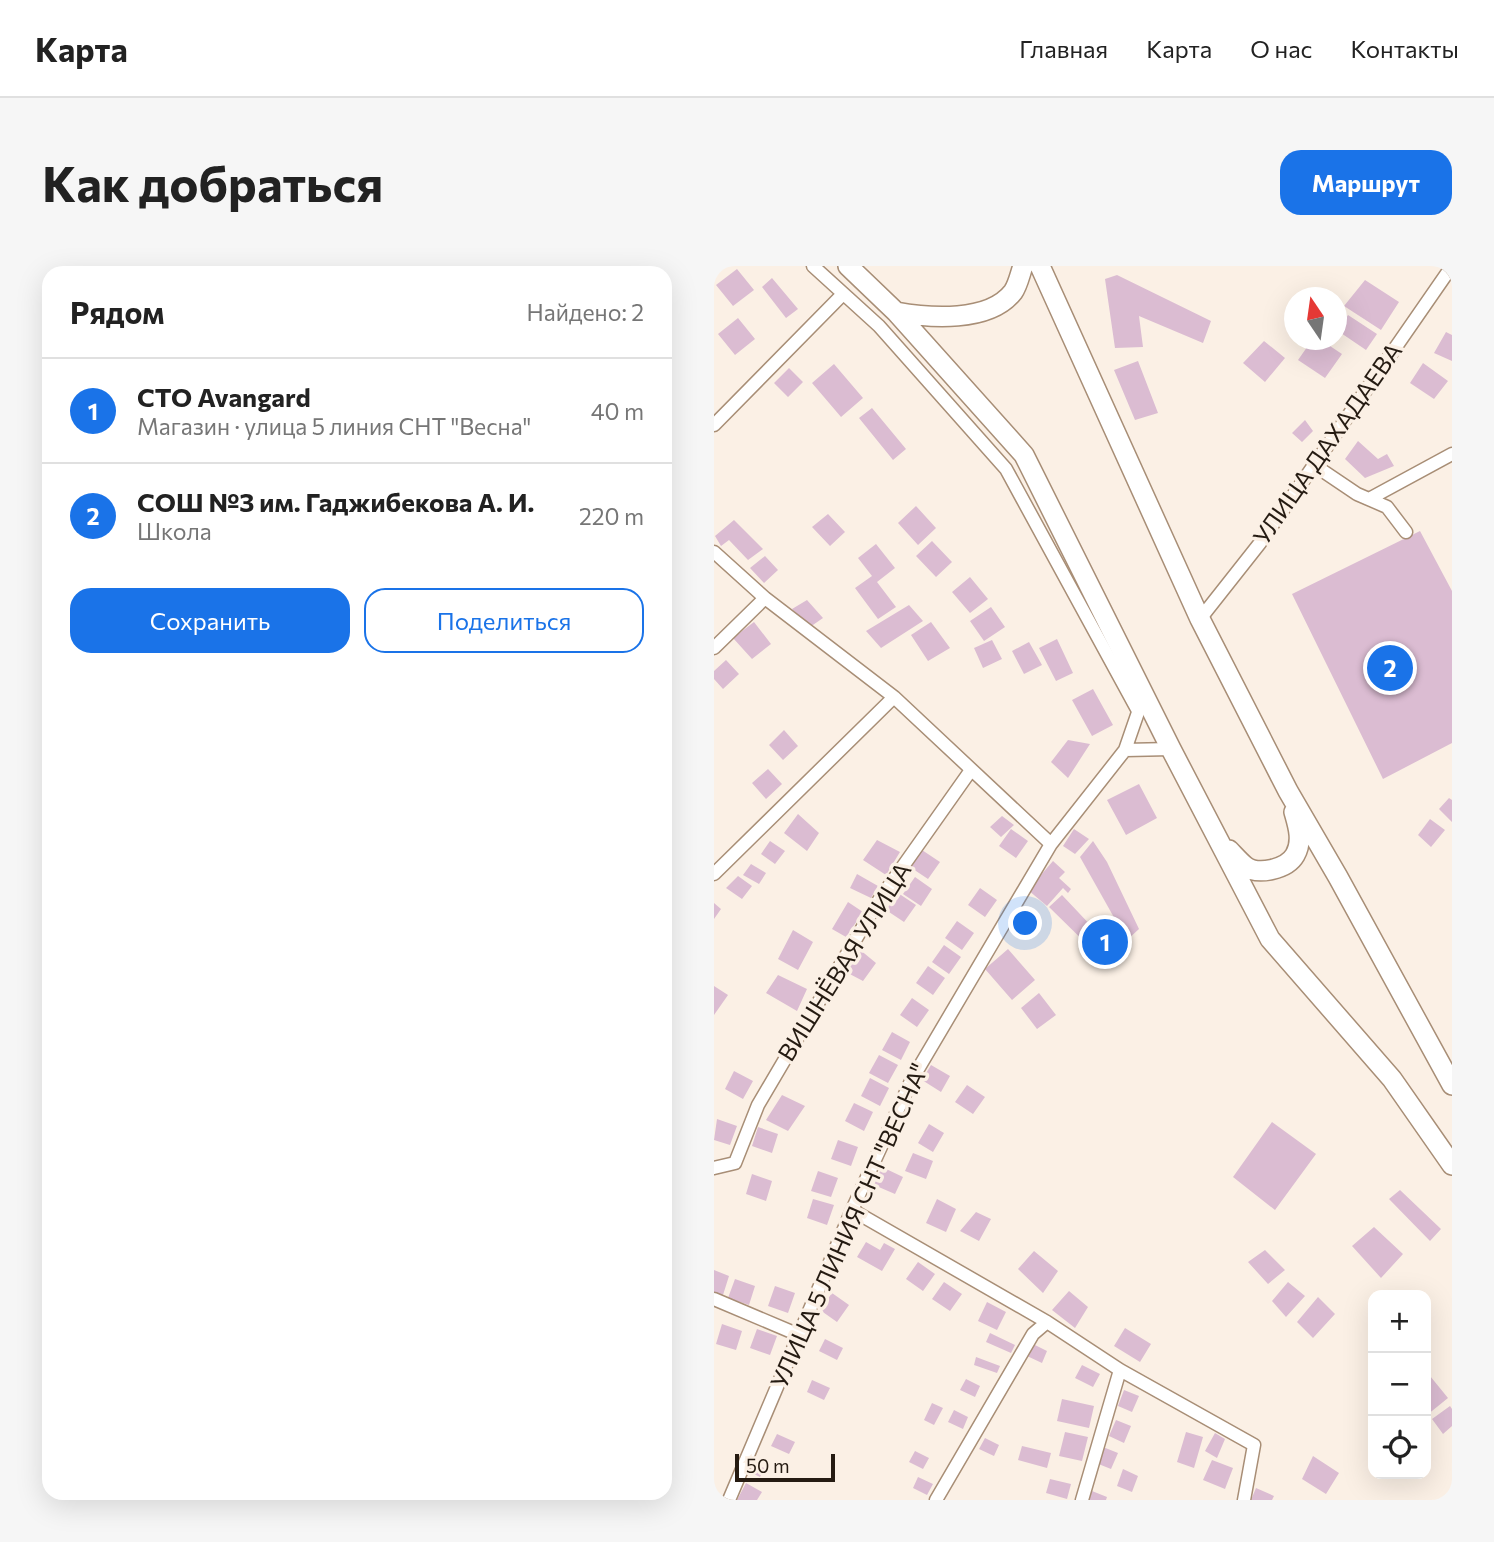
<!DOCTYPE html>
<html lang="ru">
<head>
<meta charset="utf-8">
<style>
	:root { --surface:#fff; --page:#f6f6f6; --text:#222; --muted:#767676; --line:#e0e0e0; --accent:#1a73e8 }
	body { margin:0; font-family:Commissioner,sans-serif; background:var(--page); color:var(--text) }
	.controls { position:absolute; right:21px; bottom:21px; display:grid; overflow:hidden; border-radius:14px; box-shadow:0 7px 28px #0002 }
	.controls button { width:63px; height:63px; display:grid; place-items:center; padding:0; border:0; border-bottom:2px solid var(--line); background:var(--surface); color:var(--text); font:35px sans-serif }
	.compass { position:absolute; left:570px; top:21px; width:63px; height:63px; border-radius:50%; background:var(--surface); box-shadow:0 7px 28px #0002; rotate:347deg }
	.scale { position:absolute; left:21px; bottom:18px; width:100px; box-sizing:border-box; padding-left:7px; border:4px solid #251b12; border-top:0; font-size:19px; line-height:24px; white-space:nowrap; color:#251b12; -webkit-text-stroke:5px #fbf0e5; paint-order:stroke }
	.you { position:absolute; left:312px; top:658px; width:24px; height:24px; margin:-18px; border:5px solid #fff; border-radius:50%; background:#1a73e8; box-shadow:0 0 0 10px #1a73e833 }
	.badge { display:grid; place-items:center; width:46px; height:46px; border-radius:50%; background:var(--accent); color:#fff; font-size:23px; font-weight:700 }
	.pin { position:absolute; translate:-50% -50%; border:4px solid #fff; box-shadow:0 2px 7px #0006 }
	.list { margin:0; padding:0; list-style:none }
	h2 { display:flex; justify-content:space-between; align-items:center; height:91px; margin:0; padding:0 28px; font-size:30px }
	h2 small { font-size:23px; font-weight:400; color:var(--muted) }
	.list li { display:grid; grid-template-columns:46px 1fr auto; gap:21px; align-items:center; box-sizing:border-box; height:105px; padding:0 28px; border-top:2px solid var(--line) }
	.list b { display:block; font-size:26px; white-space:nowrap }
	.list p { margin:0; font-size:23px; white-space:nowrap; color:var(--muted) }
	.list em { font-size:23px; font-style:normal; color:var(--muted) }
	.actions { display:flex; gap:14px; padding:21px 28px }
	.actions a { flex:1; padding:16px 0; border:2px solid var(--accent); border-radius:21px; text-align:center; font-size:24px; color:var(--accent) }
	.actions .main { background:var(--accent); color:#fff }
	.icon { flex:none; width:38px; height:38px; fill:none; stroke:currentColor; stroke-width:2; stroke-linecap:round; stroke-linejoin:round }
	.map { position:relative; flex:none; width:738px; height:1234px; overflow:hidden; border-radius:21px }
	header { display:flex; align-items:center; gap:42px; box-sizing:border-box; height:98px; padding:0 35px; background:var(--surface); border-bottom:2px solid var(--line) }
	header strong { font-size:33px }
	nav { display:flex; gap:38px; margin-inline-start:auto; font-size:24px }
	.intro { display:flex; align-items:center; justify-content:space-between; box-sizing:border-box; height:168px; padding:0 42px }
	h1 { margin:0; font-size:49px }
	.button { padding:18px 32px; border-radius:21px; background:var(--accent); color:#fff; font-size:24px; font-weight:700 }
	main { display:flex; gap:42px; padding:0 42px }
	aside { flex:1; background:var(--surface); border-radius:21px; box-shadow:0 7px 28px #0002 }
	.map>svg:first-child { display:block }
	.building { fill:#dbbcd2 }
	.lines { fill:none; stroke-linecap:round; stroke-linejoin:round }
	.minor-casing { stroke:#a88e76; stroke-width:15 }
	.primary-casing { stroke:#a88e76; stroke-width:22 }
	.minor { stroke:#fff; stroke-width:12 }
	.primary { stroke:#fff; stroke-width:19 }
	.labels { text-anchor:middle; stroke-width:7; stroke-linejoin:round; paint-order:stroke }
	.street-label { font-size:24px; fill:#251b12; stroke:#fbf0e5 }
</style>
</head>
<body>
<header>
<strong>Карта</strong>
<nav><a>Главная</a><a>Карта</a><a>О нас</a><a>Контакты</a></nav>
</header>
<div class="intro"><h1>Как добраться</h1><a class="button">Маршрут</a></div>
<main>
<aside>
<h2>Рядом<small>Найдено: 2</small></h2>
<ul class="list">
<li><span class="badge">1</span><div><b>СТО Avangard</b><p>Магазин · улица 5 линия СНТ &quot;Весна&quot;</p></div><em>40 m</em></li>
<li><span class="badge">2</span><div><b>СОШ №3 им. Гаджибекова А. И.</b><p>Школа</p></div><em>220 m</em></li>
</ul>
<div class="actions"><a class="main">Сохранить</a><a>Поделиться</a></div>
</aside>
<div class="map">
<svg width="738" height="1234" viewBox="0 0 738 1234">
	<rect width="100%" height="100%" fill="#fbf0e5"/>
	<path class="building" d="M23,3L40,24L19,40L2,19Z
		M403,9L497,55L489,77L425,50L429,81L401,82L391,13Z
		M58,12L84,43L72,52L48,21Z
		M651,14L685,36L667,64L630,40Z
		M634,49L663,68L652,84L624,65Z
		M24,52L41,73L21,89L4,68Z
		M732,66L738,69V95L720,87Z
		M598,74H607L628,88L611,112L584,94Z
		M550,75L571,92L551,116L529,97Z
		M424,95L444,147L421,154L400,104Z
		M709,97L734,115L720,133L696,117Z
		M120,98L149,132L127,151L98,117Z
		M75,102L89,116L74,131L60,117Z
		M158,142L192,183L179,194L145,152Z
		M591,154L599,165L588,176L578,167Z
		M644,175L664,193L673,188L680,200L651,212L631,193Z
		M202,240L222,262L204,279L184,257Z
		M114,248L131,266L116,280L98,261Z
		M20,254L49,283L34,294L15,274L7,280L1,270Z
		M706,265L738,325V477L669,513L578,328Z
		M218,275L238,296L222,311L202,290Z
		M162,278L181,302L163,316L182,341L164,353L141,322L158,310L144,292Z
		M51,290L64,304L50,317L36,302Z
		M256,311L274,333L256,347L238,326Z
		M93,334L109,352L96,361L78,343Z
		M195,339L209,355L167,382L152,365Z
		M277,341L291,361L270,375L256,355Z
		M40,356L57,378L38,393L19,372Z
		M217,356L236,382L214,395L197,369Z
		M343,373L359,407L342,415L325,382Z
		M278,374L288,393L269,402L260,382Z
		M315,376L328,399L310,408L298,385Z
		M12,394L25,408L9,423L0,413V405Z
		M379,423L399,459L378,470L358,434Z
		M70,464L84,480L69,494L55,479Z
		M354,474L376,478L354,512L337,496Z
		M54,503L68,518L52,533L38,517Z
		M425,518L443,552L412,569L393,534Z
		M735,532L738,534V556L725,543Z
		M84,548L105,567L93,585L70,567Z
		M288,550L300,559L287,571L276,561Z
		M716,553L731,564L717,581L704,569Z
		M297,563L314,575L302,592L285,580Z
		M360,563L375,573L361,588L349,580Z
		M163,574L186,586L172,609L149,594Z
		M56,575L71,585L61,598L47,588Z
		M379,575L393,596L425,663L390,695L335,641L348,629L381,664L392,668L399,662L402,655L366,591Z
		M208,584L226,596L214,613L196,601Z
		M339,595L351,606L345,612L357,623L354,627L349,622L333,640L314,624Z
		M37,598L52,607L45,618L29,609Z
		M143,608L164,620L157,632L136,622Z
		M24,610L38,620L28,633L12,622Z
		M201,611L218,623L207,640L189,628Z
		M266,622L283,634L271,651L254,639Z
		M184,627L202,639L190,656L172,644Z
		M134,636L149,646L132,671L118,663Z
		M0,637L7,643L0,653Z
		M243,655L260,667L248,684L231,672Z
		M79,664L99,676L84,704L64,693Z
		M230,679L247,691L235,708L218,696Z
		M145,683L162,697L149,715L130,705Z
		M294,683L321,714L298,734L271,703Z
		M214,700L231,712L219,729L202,717Z
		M64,709L93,723L83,745L52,727Z
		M0,720L14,729L0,749Z
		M325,727L342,749L323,763L307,742Z
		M198,732L215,744L203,761L186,749Z
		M178,766L196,776L187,794L168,784Z
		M165,789L184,799L174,817L155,807Z
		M217,799L236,810L227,826L208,814Z
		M20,805L39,815L29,833L11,823Z
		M156,812L175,822L166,840L147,830Z
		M253,819L271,831L259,848L241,836Z
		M68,829L91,840L74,865L52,854Z
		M140,837L159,846L150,865L131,855Z
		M3,853L23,860L16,879L0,874Z
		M558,856L602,888L561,944L519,911Z
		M215,858L230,867L219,886L204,877Z
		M44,861L64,868L58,887L38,880Z
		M124,874L144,881L137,900L117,893Z
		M199,887L219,895L212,913L191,905Z
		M168,901L189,911L181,928L160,919Z
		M104,905L124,912L117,931L97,925Z
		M38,908L58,915L52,935L32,928Z
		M686,924L727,963L716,975L675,933Z
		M99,933L120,939L113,959L93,952Z
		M223,933L242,943L232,966L212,957Z
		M262,946L277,953L265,975L246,965Z
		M660,961L689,988L667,1012L638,980Z
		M152,976L166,984L170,977L181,983L168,1005L143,991Z
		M551,984L571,1004L554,1018L534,996Z
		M320,985L344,1005L329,1027L304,1003Z
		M204,996L221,1008L209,1025L192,1013Z
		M0,1004L15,1010L9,1029L0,1026Z
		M21,1013L41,1020L35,1039L14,1032Z
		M230,1016L248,1028L236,1045L218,1033Z
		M574,1016L591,1030L572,1051L558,1035Z
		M61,1020L81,1027L74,1047L54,1040Z
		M355,1025L374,1041L361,1062L338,1044Z
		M118,1027L135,1039L123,1056L106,1044Z
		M604,1031L621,1048L599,1072L583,1056Z
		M273,1036L292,1046L283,1064L264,1055Z
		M8,1058L28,1065L22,1084L2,1078Z
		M411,1062L437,1078L426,1096L400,1080Z
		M43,1063L63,1070L56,1089L36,1082Z
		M276,1067L301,1079L297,1087L272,1076Z
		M111,1073L129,1082L123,1094L105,1085Z
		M319,1078L333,1085L328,1097L313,1090Z
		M262,1091L286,1100L283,1107L260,1099Z
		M368,1099L386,1108L379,1121L361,1112Z
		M712,1105L734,1132L713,1149L712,1148Z
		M252,1113L266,1120L261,1131L246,1124Z
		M98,1114L116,1122L110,1134L93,1126Z
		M410,1124L425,1130L418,1146L404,1140Z
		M348,1133L380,1140L375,1162L343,1155Z
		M218,1137L229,1142L220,1159L210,1154Z
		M736,1140L738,1143V1160L729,1168L718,1153Z
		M240,1144L254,1151L249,1163L234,1156Z
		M402,1154L417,1160L410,1177L395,1170Z
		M351,1166L374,1171L368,1195L345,1190Z
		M472,1166L489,1171L480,1202L463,1196Z
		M501,1167L511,1173L503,1192L491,1185Z
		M63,1168L81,1176L75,1188L57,1180Z
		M271,1172L285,1179L280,1190L265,1183Z
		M308,1180L337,1187L333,1202L304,1194Z
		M389,1181L404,1187L397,1203L382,1197Z
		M201,1185L215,1192L209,1203L195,1196Z
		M599,1190L625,1207L612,1228L588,1213Z
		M498,1194L519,1202L511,1223L489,1214Z
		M40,1197L50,1202L46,1211L36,1206Z
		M409,1203L424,1210L418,1226L403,1220Z
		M204,1211L219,1218L213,1229L199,1222Z
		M336,1213L357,1218L353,1233L332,1227Z
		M32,1217L48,1226L43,1234H23Z
		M542,1222L560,1230L558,1234H537Z
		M378,1225L393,1231L392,1234H374Z"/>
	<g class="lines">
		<defs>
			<path id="minor" d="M99,0L165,60L292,203L424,445
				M0,159L129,28
				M600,199L643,228L673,241L692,266
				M655,233L738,188
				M0,286L51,332L180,431L337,578
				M486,353L546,277L738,0
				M0,382L51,332
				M411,484L457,483
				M0,608L180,431
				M0,902L21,897L44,839L163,637L257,504
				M138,944L333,1056L406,1104L540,1179L530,1234
				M0,1033L85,1069
				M15,1234L138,944L197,815L337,578L411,484L430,429
				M222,1234L319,1068L333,1056
				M368,1234L406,1104"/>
			<path id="primary" d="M134,0L182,46L310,189L457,483L556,673L678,813L738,899
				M326,0L486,353L574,525L624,611L738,819
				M182,46C215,52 275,57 299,26C304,19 306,8 309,0
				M515,584C520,589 525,595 531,600C544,610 573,603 581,589C589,575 584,560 580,546"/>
		</defs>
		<use href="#minor" class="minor-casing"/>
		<use href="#primary" class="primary-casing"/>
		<use href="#minor" class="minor"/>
		<use href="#primary" class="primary"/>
	</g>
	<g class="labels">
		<g class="street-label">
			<text transform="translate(614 178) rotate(-55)" y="8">УЛИЦА ДАХАДАЕВА</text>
			<text transform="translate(131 696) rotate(-58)" y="8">ВИШНЁВАЯ УЛИЦА</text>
			<text transform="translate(136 960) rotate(-66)" y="8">УЛИЦА 5 ЛИНИЯ СНТ "ВЕСНА"</text>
		</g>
	</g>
</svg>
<div class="controls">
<button>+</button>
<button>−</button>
<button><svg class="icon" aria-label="locate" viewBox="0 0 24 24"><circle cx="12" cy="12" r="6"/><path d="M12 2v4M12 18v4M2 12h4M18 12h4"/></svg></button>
</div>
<svg class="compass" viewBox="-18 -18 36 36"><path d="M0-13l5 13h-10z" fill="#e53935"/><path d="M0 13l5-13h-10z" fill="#767676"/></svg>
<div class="scale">50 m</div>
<div class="you"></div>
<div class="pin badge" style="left:391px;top:676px">1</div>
<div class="pin badge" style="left:676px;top:402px">2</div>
</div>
</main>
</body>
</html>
